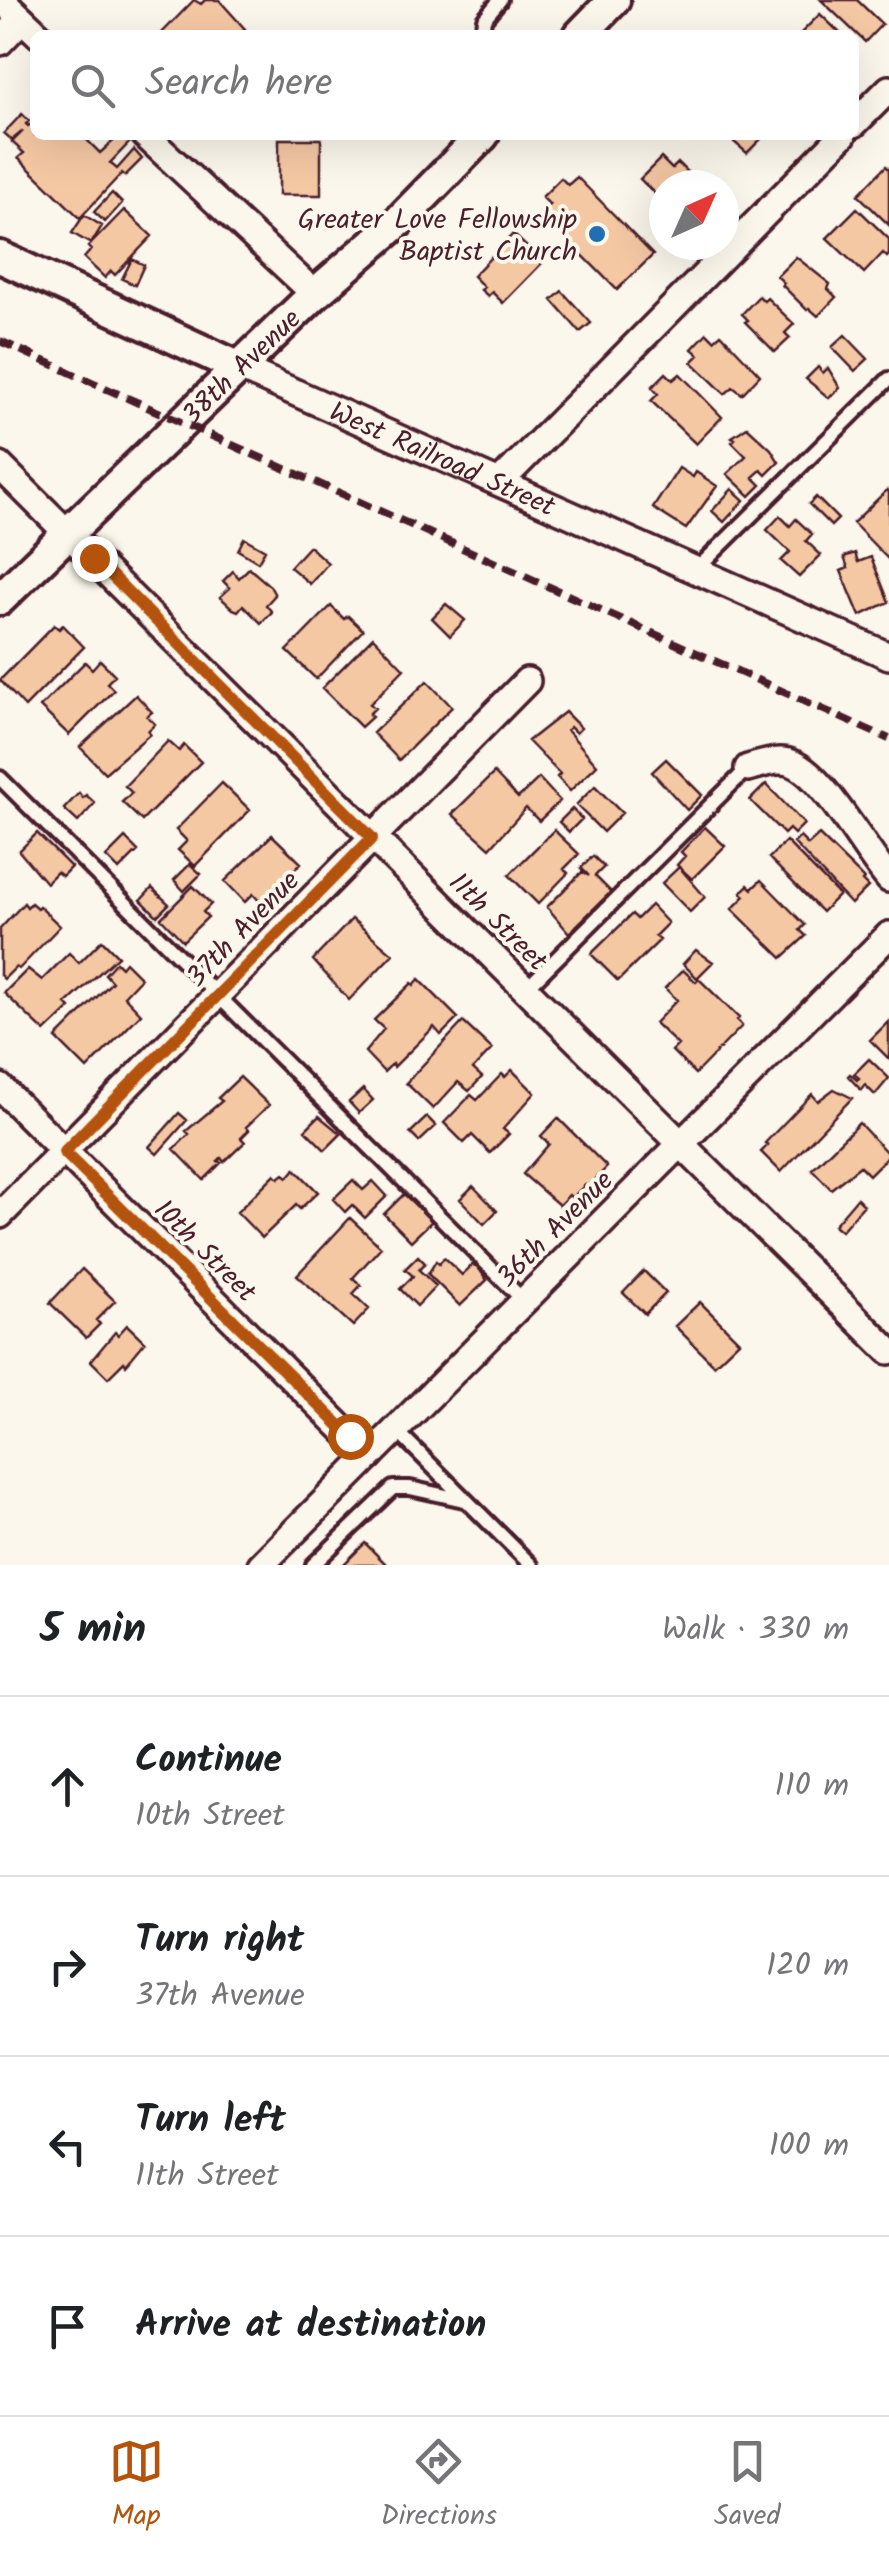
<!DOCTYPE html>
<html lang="en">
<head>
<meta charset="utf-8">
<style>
	:root { --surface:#fff; --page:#f2f2f2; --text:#202124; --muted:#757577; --line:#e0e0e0; --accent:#b45309 }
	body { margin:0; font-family:Kalam,sans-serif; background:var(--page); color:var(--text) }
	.compass { position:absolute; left:649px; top:170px; width:90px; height:90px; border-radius:50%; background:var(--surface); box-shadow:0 10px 40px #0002; rotate:45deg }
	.stop { position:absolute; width:30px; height:30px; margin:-22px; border:8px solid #b45309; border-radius:50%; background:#fff }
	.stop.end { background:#b45309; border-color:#fff; box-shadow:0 2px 10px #0008 }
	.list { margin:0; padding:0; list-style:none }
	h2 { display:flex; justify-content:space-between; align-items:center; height:130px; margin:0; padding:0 40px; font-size:42px }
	h2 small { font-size:32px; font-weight:400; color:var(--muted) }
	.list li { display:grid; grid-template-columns:65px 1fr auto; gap:30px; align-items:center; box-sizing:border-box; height:180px; padding:0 40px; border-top:2px solid var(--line) }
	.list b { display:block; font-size:38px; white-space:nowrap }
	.list p { margin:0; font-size:32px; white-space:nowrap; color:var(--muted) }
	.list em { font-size:32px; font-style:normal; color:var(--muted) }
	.icon { flex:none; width:55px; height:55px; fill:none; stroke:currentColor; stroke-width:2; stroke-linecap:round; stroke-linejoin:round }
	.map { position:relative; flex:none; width:889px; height:1565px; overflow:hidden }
	.search { position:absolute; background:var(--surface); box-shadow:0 10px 40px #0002; left:30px; right:30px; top:30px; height:110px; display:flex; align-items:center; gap:25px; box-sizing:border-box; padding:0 35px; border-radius:15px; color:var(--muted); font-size:38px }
	.sheet { height:850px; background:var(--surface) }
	nav { display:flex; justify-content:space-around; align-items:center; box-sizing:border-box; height:140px; border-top:2px solid var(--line); background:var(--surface); font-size:28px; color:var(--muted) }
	nav a { display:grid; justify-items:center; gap:5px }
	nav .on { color:var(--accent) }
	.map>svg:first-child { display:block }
	.building { fill:#f5c8a4; stroke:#4a1f2b; stroke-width:2.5 }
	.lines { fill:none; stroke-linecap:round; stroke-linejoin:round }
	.service-casing { stroke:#4a1f2b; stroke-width:20 }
	.minor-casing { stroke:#4a1f2b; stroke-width:32 }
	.tertiary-casing { stroke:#4a1f2b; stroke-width:38 }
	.service { stroke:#fbf7ec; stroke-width:12 }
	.minor { stroke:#fbf7ec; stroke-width:25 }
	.tertiary { stroke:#fbf7ec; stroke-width:30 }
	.rail { stroke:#4a1f2b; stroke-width:8; stroke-dasharray:15 8; stroke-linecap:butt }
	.route { stroke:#b45309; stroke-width:12 }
	.poi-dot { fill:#1f6fb2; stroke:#fbf7ec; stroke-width:4 }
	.labels { text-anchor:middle; stroke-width:8; stroke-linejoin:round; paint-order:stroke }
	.poi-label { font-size:28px; fill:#4a1f2b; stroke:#fbf7ec; text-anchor:end }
	.street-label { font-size:28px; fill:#4a1f2b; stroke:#fbf7ec }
</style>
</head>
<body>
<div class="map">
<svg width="889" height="1565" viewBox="0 0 889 1565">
	<rect width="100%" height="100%" fill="#fbf7ec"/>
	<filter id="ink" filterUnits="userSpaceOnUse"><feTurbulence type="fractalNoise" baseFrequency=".01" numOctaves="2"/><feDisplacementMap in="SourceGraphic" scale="20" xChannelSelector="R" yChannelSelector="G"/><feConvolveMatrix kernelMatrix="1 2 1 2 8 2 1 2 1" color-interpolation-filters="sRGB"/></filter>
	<g filter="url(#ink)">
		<path class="building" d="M194,0L201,4L205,0H219L245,29L239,35H160Z
			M821,0H857L882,24L865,42Z
			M820,14L842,35H799Z
			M22,114L29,121L26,124L28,126L35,122V135H82L100,153L120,135L129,143L110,163L117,169L134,150L142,159L125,176L122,173L80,218L18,158L24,153L12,142L23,131L12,140L4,133Z
			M726,135H757L761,139L747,153Z
			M279,139H321V195H279Z
			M661,158L672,169L678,163L700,185H664V203L640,179Z
			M886,166L889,169V225L858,195Z
			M577,177L653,255L617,290L541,213L550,205L542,197L561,178L568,185Z
			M112,193L122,203L105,222L94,212Z
			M857,208L889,239V255L887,257L883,253L864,273L827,238Z
			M124,210L152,236L115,275L111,271L105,278L84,258L91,250L88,247Z
			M84,215L102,226L91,244L72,233Z
			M513,234L543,262L503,303L492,292L488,296L481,290L484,287L473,276Z
			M796,257L830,284L828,289L836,297L818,316L809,308L807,310L782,285L784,283L777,276Z
			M132,259L144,265L135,285L122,279Z
			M562,291L591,323L580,332L552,300Z
			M759,296L764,301L767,298L794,324L785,333L790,338L775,352L745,322L748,320L742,314Z
			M707,333L714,340L721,334L760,375L742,394L733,387L725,394L692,362L699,355L692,349Z
			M845,335L868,359L855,371L832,347Z
			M818,367L823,373L828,368L840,388L829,398L806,379Z
			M666,373L673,380L680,374L722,417L696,444L651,401L658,394L652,387Z
			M747,427L771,449L779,462L766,475L761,470L753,477L761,485L750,496L727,474L746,456L732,442L735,439L732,437Z
			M679,468L693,477L696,472L717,486L686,529L653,508Z
			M732,489L744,500L724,522L712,511Z
			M887,490L889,492V560L853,523Z
			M816,497L838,519L831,526L809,504Z
			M780,516L790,526L796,519L812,534L806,541L821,555L799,577L781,561L790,552L767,530Z
			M244,538L265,550L258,562L238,550Z
			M309,546L328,563L310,584L290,567Z
			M855,553L858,562L871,557L889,602L860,616L841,571L848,568L844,557Z
			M249,568L270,586L275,595L266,605L272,612L261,623L243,605L238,611L233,609L220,597L230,588L223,581L233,571L239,578Z
			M446,604L465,620L450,636L432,618Z
			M331,606L344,619L348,616L363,630L316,679L287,651Z
			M54,625L59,629L63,625L84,647L25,707L0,680Z
			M373,637L404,669L370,704L375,708L369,714L372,717L361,727L322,688Z
			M100,660L115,675L107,683L114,690L69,735L40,707L85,662L92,669Z
			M427,681L452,707L399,760L373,733Z
			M136,695L152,712L147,716L155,724L148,731L150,734L105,773L80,747Z
			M565,712L581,728L576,733L570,727L567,730L597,765L570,791L557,777L560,774L528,741Z
			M168,741L179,751L184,745L201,762L142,821L122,802L132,793L125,786Z
			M666,759L702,795L687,810L652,772Z
			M494,773L518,798L539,778L560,801L539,821L526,808L490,848L452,814Z
			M222,783L250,810L195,866L178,850L187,841L176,830Z
			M766,784L804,824L794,834L789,829L784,834L750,800Z
			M595,786L622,813L603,832L576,805Z
			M79,793L83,798L86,795L95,803L78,822L64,809Z
			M572,809L582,819L569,832L559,822Z
			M705,827L725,846L692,879L677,865L685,856L681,852Z
			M554,830L579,854L564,869L568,873L538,904L509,875Z
			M37,833L71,867L62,876L57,872L46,883L19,851Z
			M272,835L301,863L261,903L253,894L245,902L225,881Z
			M819,835L864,879L862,881L868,887L851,904L794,843L800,837L808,845Z
			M125,838L138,851L119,870L106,857Z
			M786,841L839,895L822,912L769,858Z
			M593,856L604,867L595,876L611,892L569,933L547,907L582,872L589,876L581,868Z
			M190,864L201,874L184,891L174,880Z
			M679,867L705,897L690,912L662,883Z
			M761,880L805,925L800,930L806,936L782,958L732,909L745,896L741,892L748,885L752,889Z
			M193,886L211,904L203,912L208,917L183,941L161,918Z
			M152,888L169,904L157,916L141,900Z
			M24,903L27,907L31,903L37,908L39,906L60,926L19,969L16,967L4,979L0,975V929Z
			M651,905L668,923L655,936L660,940L618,981L591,954L632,914L637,919Z
			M352,919L393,954L349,1000L313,960Z
			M102,940L118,956L66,1004L70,1008L45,1032L4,993L28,969L42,980L69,953L79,963Z
			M696,950L713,962L697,978L683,964Z
			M116,962L121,967L125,962L141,978L124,996L141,1014L87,1069L56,1038L112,982L105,974Z
			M683,970L696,982L699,979L739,1018L737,1020L742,1026L695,1074L672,1051L678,1045L655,1023L677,1000L665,988Z
			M419,979L458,1018L441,1035L434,1027L394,1067L392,1064L384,1072L365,1052L384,1029L374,1020L412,983L414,985Z
			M889,1021V1059L870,1040Z
			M463,1022L492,1049L473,1069L482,1077L469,1091L458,1082L433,1109L406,1083Z
			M869,1059L889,1078L875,1095L865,1085L861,1090L848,1076L850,1074L857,1080L859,1078L854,1074Z
			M512,1070L535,1093L503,1129L509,1134L490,1153L472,1135L464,1143L444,1123L471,1095L477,1100L502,1074L505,1077Z
			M240,1077L269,1105L246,1127L249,1130L241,1138L245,1142L224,1162L221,1158L218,1161L221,1163L204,1180L174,1149L189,1134L186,1131L222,1101L218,1098Z
			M363,1089L373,1100L359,1113L349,1102Z
			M834,1089L852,1098L781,1172L761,1152L768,1145L765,1143L812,1094L818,1101Z
			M179,1113L187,1120L157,1154L149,1147Z
			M319,1116L341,1134L325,1150L305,1130Z
			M427,1117L436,1126L419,1142L410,1133Z
			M558,1118L607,1167L587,1188L585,1185L572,1198L569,1195L559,1205L523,1174L549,1144L541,1136Z
			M859,1123L889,1155L869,1175L860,1166L831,1189L812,1169Z
			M295,1169L318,1192L300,1209L296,1205L262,1238L237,1212L275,1174L279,1178L284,1174L288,1177Z
			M353,1180L363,1190L373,1181L387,1196L365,1218L352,1205L345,1212L333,1199Z
			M473,1186L497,1211L484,1224L460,1199Z
			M404,1194L432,1221L411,1241L384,1214Z
			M857,1198L864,1205L841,1231L834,1225Z
			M350,1218L381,1247L353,1278L361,1285L353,1294L369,1309L353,1326L297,1275Z
			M418,1256L425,1263L419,1270L436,1286L417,1306L400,1289L413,1276L405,1269Z
			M444,1258L462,1275L472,1265L477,1266L487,1280L460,1306L428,1274L436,1261L439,1264Z
			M82,1269L115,1301L96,1320L100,1324L86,1338L50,1303Z
			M644,1271L666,1293L645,1314L623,1293Z
			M700,1302L739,1341L714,1365L675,1326Z
			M127,1325L145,1342L126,1365L124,1362L108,1378L91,1361L115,1332L118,1335Z
			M365,1543L387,1565H343Z"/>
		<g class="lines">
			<defs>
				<path id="service" d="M482,35L484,19L500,0
					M696,570L889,379
					M0,778L524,1301
					M525,990L748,768
					M396,1430L531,1565
					M313,1565L393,1488H410L464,1500"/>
				<g id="minor">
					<path d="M2,0L39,35"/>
					<path d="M0,42L22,19"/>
					<path d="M854,124L889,89"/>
					<path d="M145,135L315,294"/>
					<path id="s1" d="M240,368L889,656"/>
					<path d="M0,466L889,1351"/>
					<path d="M501,481L843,135"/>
					<path d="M748,768C763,764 779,757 794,764C826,779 864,850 889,879"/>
					<path d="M0,1087L370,1456"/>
					<path d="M0,1215L527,681"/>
					<path d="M261,1565L889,935"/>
				</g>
				<g id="tertiary">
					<path d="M580,35L614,0"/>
					<path d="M0,257L240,368"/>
					<path id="s2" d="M0,599L315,294L398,222L483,135"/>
				</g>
			</defs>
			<use href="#service" class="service-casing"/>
			<use href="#minor" class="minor-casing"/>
			<use href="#tertiary" class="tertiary-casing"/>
			<use href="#service" class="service"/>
			<use href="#minor" class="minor"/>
			<use href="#tertiary" class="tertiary"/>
			<path class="rail" d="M0,341L889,739"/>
		</g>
	</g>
	<g class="lines" filter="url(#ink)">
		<path class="route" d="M94,558L372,838L64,1152L350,1436"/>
	</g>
	<circle class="poi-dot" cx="597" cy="234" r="10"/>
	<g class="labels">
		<g class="poi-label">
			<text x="577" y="228">Greater Love Fellowship<tspan x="577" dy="32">Baptist Church</tspan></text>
		</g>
		<g class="street-label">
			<text dy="10" stroke="none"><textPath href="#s2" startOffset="335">38th Avenue</textPath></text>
			<text dy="10" stroke="none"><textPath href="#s1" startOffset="222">West Railroad Street</textPath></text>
			<text transform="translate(499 921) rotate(45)" y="10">11th Street</text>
			<text transform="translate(242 928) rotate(-46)" y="10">37th Avenue</text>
			<text transform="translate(554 1228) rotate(-45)" y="10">36th Avenue</text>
			<text transform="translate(206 1250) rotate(45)" y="10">10th Street</text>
		</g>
	</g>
</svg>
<svg class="compass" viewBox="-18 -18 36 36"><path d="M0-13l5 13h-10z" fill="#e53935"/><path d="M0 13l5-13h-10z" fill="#757577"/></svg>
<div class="stop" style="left:350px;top:1436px"></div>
<div class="stop end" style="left:94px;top:558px"></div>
<div class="search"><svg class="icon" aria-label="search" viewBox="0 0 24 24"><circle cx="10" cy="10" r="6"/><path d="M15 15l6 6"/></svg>Search here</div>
</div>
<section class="sheet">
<h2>5 min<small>Walk · 330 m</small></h2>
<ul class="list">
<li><svg class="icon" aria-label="ahead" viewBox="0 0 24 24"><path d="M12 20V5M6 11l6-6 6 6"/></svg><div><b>Continue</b><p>10th Street</p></div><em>110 m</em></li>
<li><svg class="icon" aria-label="right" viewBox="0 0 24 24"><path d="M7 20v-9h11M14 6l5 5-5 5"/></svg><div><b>Turn right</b><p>37th Avenue</p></div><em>120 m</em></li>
<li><svg class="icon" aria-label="left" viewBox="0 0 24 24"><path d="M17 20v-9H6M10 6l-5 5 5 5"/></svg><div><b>Turn left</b><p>11th Street</p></div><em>100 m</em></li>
<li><svg class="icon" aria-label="arrive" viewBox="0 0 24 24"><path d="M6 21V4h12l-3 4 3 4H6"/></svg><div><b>Arrive at destination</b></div></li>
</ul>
</section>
<nav>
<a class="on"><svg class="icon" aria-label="map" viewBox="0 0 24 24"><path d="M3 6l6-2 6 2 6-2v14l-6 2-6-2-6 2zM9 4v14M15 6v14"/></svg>Map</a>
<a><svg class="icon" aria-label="directions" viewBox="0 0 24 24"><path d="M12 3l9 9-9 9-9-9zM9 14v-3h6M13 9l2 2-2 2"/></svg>Directions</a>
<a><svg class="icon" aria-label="saved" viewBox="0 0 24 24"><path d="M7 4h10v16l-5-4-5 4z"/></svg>Saved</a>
</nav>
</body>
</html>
